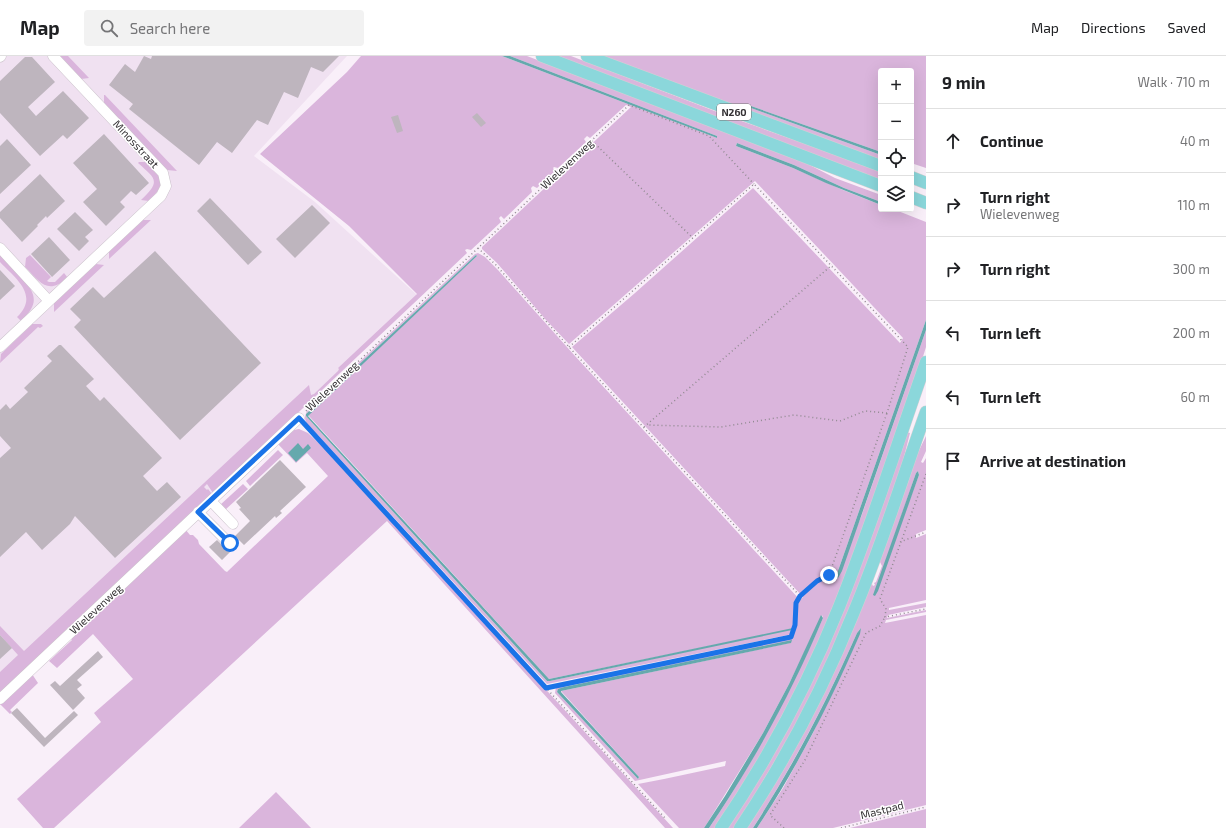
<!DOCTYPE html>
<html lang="en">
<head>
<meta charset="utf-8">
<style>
	:root { --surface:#fff; --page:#f2f2f2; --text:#202124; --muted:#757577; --line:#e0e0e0 }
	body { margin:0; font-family:"Exo 2",sans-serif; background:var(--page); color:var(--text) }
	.controls { position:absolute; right:12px; top:12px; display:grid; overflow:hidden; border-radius:4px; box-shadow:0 4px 16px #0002 }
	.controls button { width:36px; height:36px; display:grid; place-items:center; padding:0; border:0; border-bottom:1px solid var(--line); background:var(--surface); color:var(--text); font:20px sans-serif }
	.stop { position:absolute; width:12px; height:12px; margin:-9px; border:3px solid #1a73e8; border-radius:50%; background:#fff }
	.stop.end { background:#1a73e8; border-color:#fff; box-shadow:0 1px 4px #0008 }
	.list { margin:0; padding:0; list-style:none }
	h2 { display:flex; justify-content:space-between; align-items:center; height:52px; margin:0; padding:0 16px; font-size:17px }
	h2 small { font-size:13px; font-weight:400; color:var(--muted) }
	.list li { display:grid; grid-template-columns:26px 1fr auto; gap:12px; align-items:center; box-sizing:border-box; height:64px; padding:0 16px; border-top:1px solid var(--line) }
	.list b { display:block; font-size:15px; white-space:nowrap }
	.list p { margin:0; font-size:13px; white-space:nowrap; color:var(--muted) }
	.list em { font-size:13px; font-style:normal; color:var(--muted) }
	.icon { flex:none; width:22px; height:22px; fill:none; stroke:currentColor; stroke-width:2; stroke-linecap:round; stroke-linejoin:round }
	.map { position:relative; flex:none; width:926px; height:772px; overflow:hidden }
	header { display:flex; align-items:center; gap:24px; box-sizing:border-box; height:56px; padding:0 20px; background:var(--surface); border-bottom:1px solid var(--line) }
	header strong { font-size:19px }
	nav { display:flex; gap:22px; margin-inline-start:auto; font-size:14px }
	.search { width:280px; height:36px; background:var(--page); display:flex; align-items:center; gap:10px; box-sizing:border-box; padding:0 14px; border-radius:4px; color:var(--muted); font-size:15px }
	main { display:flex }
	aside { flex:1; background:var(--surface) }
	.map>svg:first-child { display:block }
	.built { fill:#f0e1f1 }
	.green { fill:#dab5dc; fill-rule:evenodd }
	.water { fill:#65a9ad }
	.building { fill:#beb5be }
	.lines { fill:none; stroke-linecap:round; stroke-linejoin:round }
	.minor-casing { stroke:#cbc2cb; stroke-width:11 }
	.major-casing { stroke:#d3d2d3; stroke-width:13 }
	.path { stroke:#918a91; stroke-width:1.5; stroke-dasharray:1 3; stroke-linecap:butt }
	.minor { stroke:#fff; stroke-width:10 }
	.major { stroke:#8bd7db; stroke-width:12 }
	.route { stroke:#1a73e8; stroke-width:5 }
	.labels { text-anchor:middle; stroke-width:3; stroke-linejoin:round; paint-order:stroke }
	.shield { fill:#fff; stroke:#727072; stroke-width:1 }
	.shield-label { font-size:10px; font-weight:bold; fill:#353235 }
	.street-label { font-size:11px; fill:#353235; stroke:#fff }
</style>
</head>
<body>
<header>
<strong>Map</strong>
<div class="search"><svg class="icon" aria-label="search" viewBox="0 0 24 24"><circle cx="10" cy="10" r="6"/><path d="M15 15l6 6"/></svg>Search here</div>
<nav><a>Map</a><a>Directions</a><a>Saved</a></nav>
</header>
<main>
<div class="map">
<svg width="926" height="772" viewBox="0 0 926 772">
	<rect width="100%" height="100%" fill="#f9eff9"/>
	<path class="built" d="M0,0H347L254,100L315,146L416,238L417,241L311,345L0,639Z"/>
	<path class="green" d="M60,0H68L89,22L81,23Z
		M361,0H502L717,82V80L510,0H527L802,105L835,122L881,139V146L844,132L794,109L737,87L736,90L793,112L843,134L881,149V153H893L926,166V264L838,515L861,461L926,274V291L921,307L838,542L801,624L758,704L716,772H709C754,706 791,635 823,562L822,559L789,628L763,677L706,769L704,772H679L638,728L664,723L725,710L726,705L635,725L555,637L556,631L792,582L793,578L547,628L318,379C310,372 300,365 308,354L475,198L478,197L485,201L498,214L575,300L800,544L803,541L572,291L635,237L753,132L900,287L903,282L755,125L569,288L546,264L497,207L482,193V191L631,51L626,49L590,82L587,80L584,83L586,86L558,112L554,111L553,112L555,115L537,132L533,130L531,132L532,136L504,163L501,160L499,162L501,166L471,194L467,193L465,194L467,197L213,437L207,428L204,431L207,434L208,433L212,438L0,638V616L18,599L0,579V570L24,595L309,329L311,339L314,338L338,315L339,313L338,312L417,238L349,170L260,98L347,16ZM476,199L477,200L308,359L549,623L792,573L550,625H547L306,360V358ZM791,585L790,587L561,635L639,721L638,723L557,636L558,634L564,631Z
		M552,0H571L733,62L881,115V126Z
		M597,0H926V112L911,107V15H881V96L751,50V52L881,99V105Z
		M104,39H105L177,115L167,114L104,47Z
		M139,106H148C163,123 166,128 149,145L141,144C161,125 156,123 138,107Z
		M143,164H151L109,203V195Z
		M0,196C7,204 14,212 21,220C36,238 40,247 21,265L17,261C40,239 15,222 0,206Z
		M30,199L51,221L47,225L49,226H55L64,217L68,222C47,239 41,227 25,211L26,202Z
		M96,208L104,209L54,256V247Z
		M32,268H41L43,270L40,272L38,271L0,307L1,298Z
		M299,373L308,377L328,396L673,772H665L387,465L54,772H43L17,743L101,666L94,657L133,623L93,578L57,612L49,605L72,584L70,582L185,473L190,479H193L198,484L199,488L225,515L227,516L229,514L328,420L307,397L296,407L277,387L294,374Z
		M906,376L910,377L901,413L864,518L835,588L795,671L735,772H727L773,698Z
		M926,380V395L921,406L923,407L926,402V474L916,478V482L926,478V544L889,552V554L926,547V551L888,559L887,562L926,554V556L886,564L885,567L926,559V749L833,772H757L783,732L813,677L861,572L857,577C827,645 793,709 753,772H746L870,529L872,528L873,530L875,529L874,527L876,526L882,510L879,504L909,415ZM918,415L919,419L874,539L916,417Z
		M278,394L283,399L250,430L246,425Z
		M243,428L248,433L225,454L220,449Z
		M32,618L38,627L10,654L12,656L10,658L0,648Z
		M276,736L311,772H239Z
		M926,753V772H850Z"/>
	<path class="water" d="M502,0H510L717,80V82Z
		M751,50L881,96V99L751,52Z
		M737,87L794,109L844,132L881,146V149L826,127L793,112L736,90Z
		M476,199L477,200L308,360L549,623L793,572L792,574L550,625H547L306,360V358Z
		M926,264V274L842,515L838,522H837L838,515Z
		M298,387L303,393L308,388L311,392L296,406L288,397Z
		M918,415L919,419L878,535L875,540L873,539L916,417Z
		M821,559L823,562C792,636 754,706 709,772H704L725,740L763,677L789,628Z
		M861,572L860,578C831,645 798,710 757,772H753C793,710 827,645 857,577Z
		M792,584L791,587L561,635V636L639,721L638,723L557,636L558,633L564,631Z"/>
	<path class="building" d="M144,0L151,3L152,0H339L323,16L311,11L298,42L284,36L268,69L257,64L232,97L217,86L199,109L129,53L133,48L109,29L125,8L135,16Z
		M25,1H32L55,26L28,51L36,60L63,35L89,62L67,83L63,79L40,100L0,57V25Z
		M477,57L486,67L481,71L472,61Z
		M398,59L403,75L397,77L391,61Z
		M104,78L149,127L136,139L131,135L120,146L125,151L106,170L83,146L97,133L73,107Z
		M7,83L31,109L0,138V90Z
		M40,118L65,145L47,162L46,160L37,169L38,170L22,186L0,162V156Z
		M210,142L262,196L248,209L197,155Z
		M312,149L330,167L295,202L276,183Z
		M75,156L93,174L85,181L89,185L79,195L57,173Z
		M49,181L70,204L52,221L31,198Z
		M155,195L261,307L180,384L74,271L81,264L70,253L93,231L104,242Z
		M0,214L15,230L0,244Z
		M59,289H61L94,323L86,330L100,345L104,341L162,402L143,420L157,435L167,426L181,441L115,502L75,460L70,468L42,494L26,476L0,501V402L11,392L0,380V354L6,348L10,353L28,336L24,332L52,305L47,300Z
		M280,404L306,431L280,455L282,457L276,462L275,460L244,489L235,480L250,465L239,453L241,452L236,446Z
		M217,484L225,492L231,495L222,504L209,491Z
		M0,579L12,592L0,603Z
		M98,595L103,601L77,624L82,629L77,633L85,642L73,654L50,629L55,625L60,630Z
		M17,652L45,682L74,655L78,659L44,691L11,657Z"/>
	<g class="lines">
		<defs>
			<path id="minor" d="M0,1L1,0
				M0,192L49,245
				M0,291L161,140L166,130L163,117L53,0
				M211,445L233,468
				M198,456L229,487
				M0,643L299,362"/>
			<path id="major" d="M542,0L881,130
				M587,0L881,110
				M911,121L926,127
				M911,141L926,147
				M721,772C768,703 808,628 839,551C871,471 897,388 926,306
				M740,772C785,705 823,633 853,558C881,492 902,423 926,356"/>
		</defs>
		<use href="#minor" class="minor-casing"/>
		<use href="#major" class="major-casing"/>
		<path class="path" d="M592,85L693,182
			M478,192L496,209L569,291L800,540
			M569,291L754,128L908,291L887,357L865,355L840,365L794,359L721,371L647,369
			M306,355L629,49L709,80L754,128
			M305,368L665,762
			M644,371L832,209
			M926,418L880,543L886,553L885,561L926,553
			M900,486L926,476
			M546,632L791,581L795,569V547L800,540L817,525L829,519L887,357
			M784,772L770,759L805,704L866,577L880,570L885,561
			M841,772L926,751"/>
		<use href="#minor" class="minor"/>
		<use href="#major" class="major"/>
	</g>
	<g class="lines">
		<path class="route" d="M230,487L198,456L299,362L546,632L791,581L795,569L796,547L800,540L817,525L829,519"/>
	</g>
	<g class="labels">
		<rect class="shield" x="717" y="48" width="34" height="16" rx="3"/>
		<g class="shield-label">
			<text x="734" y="60">N260</text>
		</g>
		<g class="street-label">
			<text transform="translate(136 88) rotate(47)" y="4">Minosstraat</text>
			<text transform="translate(567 108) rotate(-43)" y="4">Wielevenweg</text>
			<text transform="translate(332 330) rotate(-43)" y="4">Wielevenweg</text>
			<text transform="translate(96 553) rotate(-43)" y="4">Wielevenweg</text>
			<text transform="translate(882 754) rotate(-14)" y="4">Mastpad</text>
		</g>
	</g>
</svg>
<div class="controls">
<button>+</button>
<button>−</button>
<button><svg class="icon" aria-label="locate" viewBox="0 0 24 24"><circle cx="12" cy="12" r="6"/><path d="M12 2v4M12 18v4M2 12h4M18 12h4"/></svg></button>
<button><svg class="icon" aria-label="layers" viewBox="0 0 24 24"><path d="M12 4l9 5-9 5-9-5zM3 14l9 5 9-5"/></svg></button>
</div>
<div class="stop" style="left:230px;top:487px"></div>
<div class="stop end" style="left:829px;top:519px"></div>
</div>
<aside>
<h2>9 min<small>Walk · 710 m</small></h2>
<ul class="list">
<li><svg class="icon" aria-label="ahead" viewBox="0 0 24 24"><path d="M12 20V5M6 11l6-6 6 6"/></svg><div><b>Continue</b></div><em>40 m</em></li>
<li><svg class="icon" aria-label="right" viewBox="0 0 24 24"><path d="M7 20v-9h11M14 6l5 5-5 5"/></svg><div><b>Turn right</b><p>Wielevenweg</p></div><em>110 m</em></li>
<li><svg class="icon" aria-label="right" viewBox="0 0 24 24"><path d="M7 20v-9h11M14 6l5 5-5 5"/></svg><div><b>Turn right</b></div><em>300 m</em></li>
<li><svg class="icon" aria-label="left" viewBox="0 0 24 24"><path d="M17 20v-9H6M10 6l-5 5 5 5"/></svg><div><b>Turn left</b></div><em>200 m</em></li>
<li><svg class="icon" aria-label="left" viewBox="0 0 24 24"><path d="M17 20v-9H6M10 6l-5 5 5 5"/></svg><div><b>Turn left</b></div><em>60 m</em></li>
<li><svg class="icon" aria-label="arrive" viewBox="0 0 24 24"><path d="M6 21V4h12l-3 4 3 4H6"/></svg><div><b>Arrive at destination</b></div></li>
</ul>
</aside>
</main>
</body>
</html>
